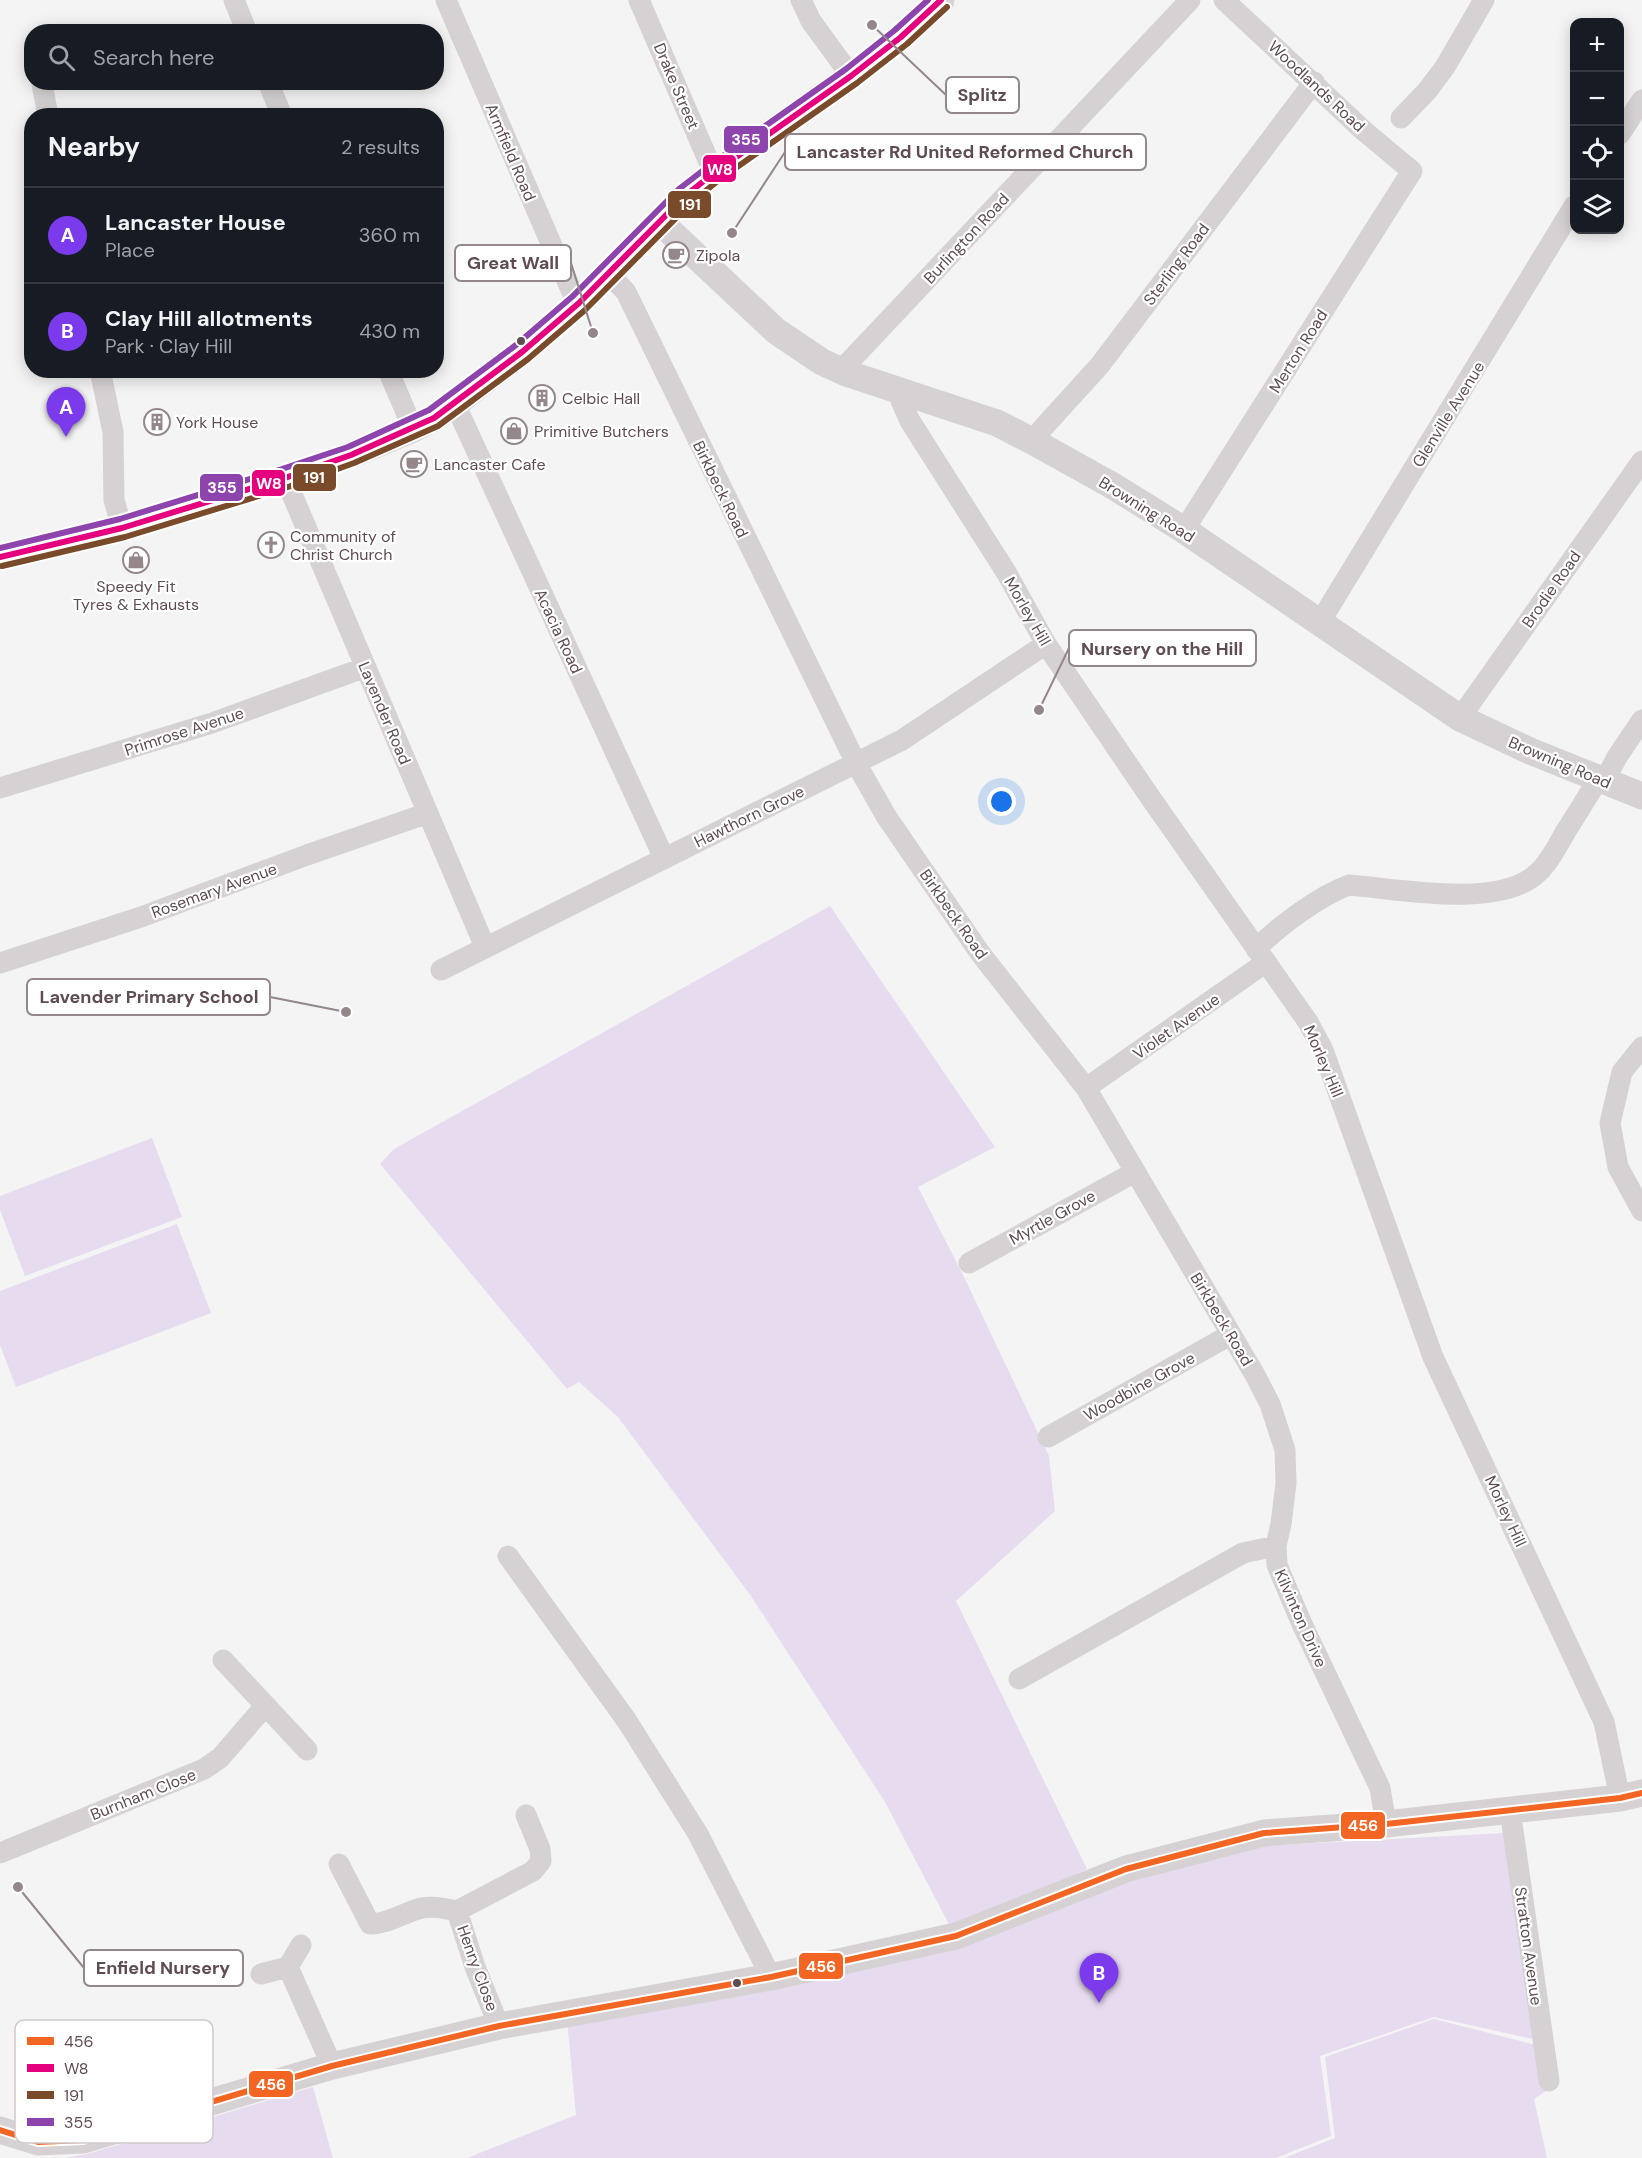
<!DOCTYPE html>
<html lang="en">
<head>
<meta charset="utf-8">
<style>
	:root { --surface:#171b24; --page:#20242c; --text:#f1f3f6; --muted:#9ea1a6; --line:#363941; --accent:#7c3aed }
	body { margin:0; font-family:"DM Sans",sans-serif; background:var(--page); color:var(--text) }
	.controls { position:absolute; right:18px; top:18px; display:grid; overflow:hidden; border-radius:12px; box-shadow:0 3px 15px #0003 }
	.controls button { width:54px; height:54px; display:grid; place-items:center; padding:0; border:0; border-bottom:2px solid var(--line); background:var(--surface); color:var(--text); font:30px sans-serif }
	.you { position:absolute; left:1002px; top:802px; width:21px; height:21px; margin:-15px; border:4px solid #fff; border-radius:50%; background:#1a73e8; box-shadow:0 0 0 9px #1a73e833 }
	.badge { display:grid; place-items:center; width:39px; height:39px; border-radius:50%; background:var(--accent); color:#fff; font-size:20px; font-weight:700 }
	.pin { position:absolute; translate:-50% -50px; filter:drop-shadow(0 2px 3px #0008) }
	.pin::after { content:''; position:absolute; top:32px; width:21px; height:18px; background:inherit; clip-path:polygon(0 0,100% 0,50% 100%) }
	.list { margin:0; padding:0; list-style:none }
	h2 { display:flex; justify-content:space-between; align-items:center; height:78px; margin:0; padding:0 24px; font-size:26px }
	h2 small { font-size:20px; font-weight:400; color:var(--muted) }
	.list li { display:grid; grid-template-columns:39px 1fr auto; gap:18px; align-items:center; box-sizing:border-box; height:96px; padding:0 24px; border-top:2px solid var(--line) }
	.list b { display:block; font-size:22px; white-space:nowrap }
	.list p { margin:0; font-size:20px; white-space:nowrap; color:var(--muted) }
	.list em { font-size:20px; font-style:normal; color:var(--muted) }
	.icon { flex:none; width:33px; height:33px; fill:none; stroke:currentColor; stroke-width:2; stroke-linecap:round; stroke-linejoin:round }
	.map { position:relative; flex:none; width:1642px; height:2158px; overflow:hidden }
	.search { position:absolute; background:var(--surface); box-shadow:0 3px 15px #0003; left:24px; top:24px; width:420px; height:66px; display:flex; align-items:center; gap:15px; box-sizing:border-box; padding:0 21px; border-radius:24px; color:var(--muted); font-size:22px }
	.panel { position:absolute; background:var(--surface); box-shadow:0 3px 15px #0003; left:24px; top:108px; width:420px; height:270px; border-radius:24px }
	.map>svg:first-child { display:block }
	.green { fill:#e7dbf0 }
	.lines { fill:none; stroke-linecap:round; stroke-linejoin:round }
	.minor { stroke:#d6d2d4; stroke-width:21 }
	.tertiary { stroke:#d6d2d4; stroke-width:27 }
	.bus-1-casing { stroke:#fff; stroke-width:10 }
	.bus-2-casing { stroke:#fff; stroke-width:10 }
	.bus-3-casing { stroke:#fff; stroke-width:10 }
	.bus-4-casing { stroke:#fff; stroke-width:10 }
	.bus-1 { stroke:#f26522; stroke-width:6 }
	.bus-2 { stroke:#e5007d; stroke-width:6 }
	.bus-3 { stroke:#7a4b2a; stroke-width:6 }
	.bus-4 { stroke:#8e44ad; stroke-width:6 }
	.bus-dot { fill:#5f4c51; stroke:#fff; stroke-width:2 }
	.labels { text-anchor:middle; stroke-width:4.5; stroke-linejoin:round; paint-order:stroke }
	.street-label { font-size:16px; fill:#5f4c51; stroke:#fff }
	.poi-label { font-size:16px; fill:#5f4c51; stroke:#fff; text-anchor:start }
	.key { fill:#fff; stroke:#cfc9cb; stroke-width:1.5 }
	.key-label { font-size:16px; fill:#5f4c51 }
	.leader { fill:none; stroke:#93878a; stroke-width:2 }
	.callout-dot { fill:#93878a; stroke:#fff; stroke-width:2 }
	.callout { fill:#fff; stroke:#93878a; stroke-width:2 }
	.callout-label { font-size:18px; text-anchor:middle; font-weight:bold; fill:#5f4c51 }
	.line-badge { stroke:#fff; stroke-width:2 }
	.badge-label { font-size:16px; text-anchor:middle; font-weight:bold; fill:#fff }
</style>
</head>
<body>
<div class="map">
<svg width="1642" height="2158" viewBox="0 0 1642 2158">
	<rect width="100%" height="100%" fill="#f3f4f3"/>
	<path class="green" d="M830,906L995,1147L918,1187L965,1279L1049,1456L1055,1511L956,1601L1087,1869L953,1932L885,1802L751,1596L618,1417L579,1382L567,1389L380,1164L394,1149Z
		M152,1138L182,1217L25,1276L0,1210V1196Z
		M177,1224L211,1313L16,1387L0,1345V1291Z
		M1505,1833L1537,2040L1434,2017L1320,2056L1331,2136L1276,2158H467L576,2115L567,2019L1118,1885L1263,1846Z
		M1434,2019L1536,2045L1546,2091L1534,2099L1547,2158H1284L1335,2138L1325,2057Z
		M313,2087L333,2158H65L87,2154Z"/>
	<g class="lines">
		<path class="minor" d="M234,0L247,32
			M446,0L572,292L579,303
			M639,0L709,162L715,172
			M801,0L811,21L851,76
			M268,82L282,116
			M42,84L48,116
			M1401,118L1427,91L1445,67L1484,0
			M1620,134L1642,100
			M609,274L626,292L856,763L886,816L980,953L1086,1088L1255,1375L1270,1404L1285,1450L1286,1483L1281,1524L1276,1546L1277,1565L1302,1624L1380,1788L1386,1824
			M100,370L113,432L114,500L122,528
			M388,370L413,429
			M846,373L849,362L1190,0
			M900,391L901,401L910,421L1006,572L1046,644L1150,797L1308,1022L1323,1050L1433,1357L1604,1722L1620,1798
			M455,404L664,858
			M1034,442L1041,430L1100,365L1314,82
			M285,478L485,947
			M1184,530L1412,171L1364,131L1224,0
			M1320,622L1574,206
			M1460,718L1642,461
			M1604,782L1617,757L1642,720
			M0,788L212,723L366,667
			M1256,949C1279,926 1319,896 1349,885C1399,889 1494,908 1534,876C1549,864 1557,846 1566,831C1577,814 1587,797 1598,780
			M0,963L141,917L307,855L428,813
			M441,970L902,740L1046,644
			M1642,1047L1622,1072L1610,1123L1618,1167L1642,1211
			M1086,1088L1265,963
			M969,1263L1135,1172
			M1048,1437L1230,1335
			M508,1556L627,1721L698,1834L771,1977
			M223,1660L307,1750
			M1019,1679L1243,1553L1276,1546
			M1510,1810L1549,2081
			M0,1853L204,1769L220,1758L265,1706
			M339,1864L370,1924C387,1924 400,1915 415,1910C429,1905 443,1908 457,1911
			M288,1967L301,1945
			M261,1974L288,1967L332,2066
			M499,2026L475,1967L457,1911L533,1871L541,1861L540,1849L526,1815"/>
		<path class="tertiary" d="M659,221L776,331L822,362L846,373L997,423L1034,442L1113,486L1184,530L1460,718L1530,751L1642,796
			M0,557L122,528L285,478L351,455L413,429L434,418L455,404L522,352L579,303L685,196L715,172L851,76L901,37L941,0
			M0,2130L38,2142L83,2140L332,2066L499,2026L771,1977L956,1936L1126,1869L1264,1833L1386,1824L1620,1798L1642,1793"/>
		<defs>
			<path id="bus-1" d="M0,2130L38,2142L83,2140L332,2066L499,2026L771,1977L956,1936L1126,1869L1264,1833L1386,1824L1620,1798L1642,1793"/>
			<path id="bus-2" d="M0,557L122,528L285,478L351,455L434,418L522,352L579,303L685,196L715,172L851,76L901,37L941,0"/>
			<path id="bus-3" d="M2,566L125,537L288,487L354,463L438,426L528,359L585,310L691,203L720,179L857,83L907,44L947,7"/>
			<path id="bus-4" d="M0,548L120,519L282,469L348,447L429,410L516,345L573,296L679,189L710,165L846,69L895,30L928,0"/>
		</defs>
		<use href="#bus-1" class="bus-1-casing"/>
		<use href="#bus-2" class="bus-2-casing"/>
		<use href="#bus-3" class="bus-3-casing"/>
		<use href="#bus-4" class="bus-4-casing"/>
		<use href="#bus-1" class="bus-1"/>
		<use href="#bus-2" class="bus-2"/>
		<use href="#bus-3" class="bus-3"/>
		<use href="#bus-4" class="bus-4"/>
	</g>
	<defs>
		<symbol id="cafe-ring" viewBox="-11 -11 22 22"><circle r="9.5" fill="#fff" stroke="#93878a" stroke-width="1.5"/><path d="M-5.5-4.5H6V0H3Q3 3.5 0 3.5H-2.5Q-5.5 3.5-5.5 0ZM3-3.2v2h1.7v-2ZM-6 4.5H4V6H-6Z" fill="#93878a"/></symbol>
		<symbol id="building-ring" viewBox="-11 -11 22 22"><circle r="9.5" fill="#fff" stroke="#93878a" stroke-width="1.5"/><path d="M-4-6H4V6H1V3H-1V6H-4ZM-2.5-4.3h1.7v1.8h-1.7ZM.8-4.3h1.7v1.8H.8ZM-2.5-1h1.7V.8h-1.7ZM.8-1h1.7V.8H.8Z" fill="#93878a"/></symbol>
		<symbol id="shop-ring" viewBox="-11 -11 22 22"><circle r="9.5" fill="#fff" stroke="#93878a" stroke-width="1.5"/><path d="M-5-2.5h2.3a2.7 3.5 0 0 1 5.4 0H5L5.5 6h-11ZM-1.5-2.5h3a1.5 2.3 0 0 0-3 0Z" fill="#93878a"/></symbol>
		<symbol id="church-ring" viewBox="-11 -11 22 22"><circle r="9.5" fill="#fff" stroke="#93878a" stroke-width="1.5"/><path d="M-1.2-6h2.4v3.5h3.3v2.4h-3.3V6h-2.4V-.1h-3.3v-2.4h3.3Z" fill="#93878a"/></symbol>
	</defs>
	<g fill-rule="evenodd">
		<use href="#cafe-ring" x="661" y="240" width="30" height="30"/>
		<use href="#building-ring" x="527" y="383" width="30" height="30"/>
		<use href="#building-ring" x="142" y="407" width="30" height="30"/>
		<use href="#shop-ring" x="499" y="416" width="30" height="30"/>
		<use href="#cafe-ring" x="399" y="449" width="30" height="30"/>
		<use href="#church-ring" x="256" y="530" width="30" height="30"/>
		<use href="#shop-ring" x="121" y="545" width="30" height="30"/>
	</g>
	<g class="bus-dot">
		<circle cx="521" cy="341" r="5"/>
		<circle cx="737" cy="1983" r="5"/>
	</g>
	<g class="labels">
		<g class="street-label">
			<text transform="translate(677 86) rotate(67)" y="6">Drake Street</text>
			<text transform="translate(1317 86) rotate(43)" y="6">Woodlands Road</text>
			<text transform="translate(511 152) rotate(67)" y="6">Armfield Road</text>
			<text transform="translate(966 238) rotate(-47)" y="6">Burlington Road</text>
			<text transform="translate(1176 264) rotate(-53)" y="6">Sterling Road</text>
			<text transform="translate(1298 351) rotate(-58)" y="6">Merton Road</text>
			<text transform="translate(1448 414) rotate(-58)" y="6">Glenville Avenue</text>
			<text transform="translate(721 489) rotate(64)" y="6">Birkbeck Road</text>
			<text transform="translate(1147 509) rotate(32)" y="6">Browning Road</text>
			<text transform="translate(1551 589) rotate(-55)" y="6">Brodie Road</text>
			<text transform="translate(1028 611) rotate(60)" y="6">Morley Hill</text>
			<text transform="translate(559 631) rotate(65)" y="6">Acacia Road</text>
			<text transform="translate(385 713) rotate(67)" y="6">Lavender Road</text>
			<text transform="translate(184 731) rotate(-18)" y="6">Primrose Avenue</text>
			<text transform="translate(1560 762) rotate(23)" y="6">Browning Road</text>
			<text transform="translate(749 816) rotate(-26)" y="6">Hawthorn Grove</text>
			<text transform="translate(214 890) rotate(-20)" y="6">Rosemary Avenue</text>
			<text transform="translate(954 914) rotate(55)" y="6">Birkbeck Road</text>
			<text transform="translate(1176 1026) rotate(-35)" y="6">Violet Avenue</text>
			<text transform="translate(1324 1061) rotate(67)" y="6">Morley Hill</text>
			<text transform="translate(1052 1217) rotate(-29)" y="6">Myrtle Grove</text>
			<text transform="translate(1222 1319) rotate(59)" y="6">Birkbeck Road</text>
			<text transform="translate(1139 1386) rotate(-29)" y="6">Woodbine Grove</text>
			<text transform="translate(1506 1511) rotate(65)" y="6">Morley Hill</text>
			<text transform="translate(1301 1618) rotate(66)" y="6">Kilvinton Drive</text>
			<text transform="translate(143 1794) rotate(-22)" y="6">Burnham Close</text>
			<text transform="translate(1529 1946) rotate(82)" y="6">Stratton Avenue</text>
			<text transform="translate(478 1968) rotate(70)" y="6">Henry Close</text>
		</g>
		<g class="poi-label">
			<text x="696" y="261">Zipola</text>
			<text x="562" y="404">Celbic Hall</text>
			<text x="176" y="428">York House</text>
			<text x="534" y="437">Primitive Butchers</text>
			<text x="434" y="470">Lancaster Cafe</text>
			<text x="290" y="542">Community of<tspan x="290" dy="18">Christ Church</tspan></text>
			<text x="136" y="592" text-anchor="middle">Speedy Fit<tspan x="136" dy="18">Tyres &amp; Exhausts</tspan></text>
		</g>
	</g>
	<rect x="15" y="2020" width="198" height="123" rx="9" class="key"/>
	<rect x="27" y="2037" width="27" height="8" fill="#f26522"/>
	<rect x="27" y="2064" width="27" height="8" fill="#e5007d"/>
	<rect x="27" y="2091" width="27" height="8" fill="#7a4b2a"/>
	<rect x="27" y="2118" width="27" height="8" fill="#8e44ad"/>
	<g class="key-label">
		<text x="64" y="2047">456</text>
		<text x="64" y="2074">W8</text>
		<text x="64" y="2101">191</text>
		<text x="64" y="2128">355</text>
	</g>
	<path class="leader" d="M872 25L946 95M732 233L785 152M593 333L571 263M1039 710L1069 648M346 1012L270 997M18 1887L84 1968"/>
	<g class="callout-dot">
		<circle cx="872" cy="25" r="6"/>
		<circle cx="732" cy="233" r="6"/>
		<circle cx="593" cy="333" r="6"/>
		<circle cx="1039" cy="710" r="6"/>
		<circle cx="346" cy="1012" r="6"/>
		<circle cx="18" cy="1887" r="6"/>
	</g>
	<g class="callout">
		<rect x="946" y="77" width="73" height="36" rx="6"/>
		<rect x="785" y="134" width="361" height="36" rx="6"/>
		<rect x="455" y="245" width="116" height="36" rx="6"/>
		<rect x="1069" y="630" width="187" height="36" rx="6"/>
		<rect x="27" y="979" width="243" height="36" rx="6"/>
		<rect x="84" y="1950" width="159" height="36" rx="6"/>
	</g>
	<g class="callout-label">
		<text x="982" y="101">Splitz</text>
		<text x="965" y="158">Lancaster Rd United Reformed Church</text>
		<text x="513" y="269">Great Wall</text>
		<text x="1162" y="655">Nursery on the Hill</text>
		<text x="149" y="1003">Lavender Primary School</text>
		<text x="163" y="1974">Enfield Nursery</text>
	</g>
	<g class="line-badge">
		<rect x="723" y="125" width="46" height="29" rx="6" fill="#8e44ad"/>
		<rect x="702" y="154" width="35" height="29" rx="6" fill="#e5007d"/>
		<rect x="667" y="190" width="45" height="29" rx="6" fill="#7a4b2a"/>
		<rect x="292" y="463" width="45" height="29" rx="6" fill="#7a4b2a"/>
		<rect x="251" y="469" width="35" height="28" rx="6" fill="#e5007d"/>
		<rect x="199" y="473" width="45" height="29" rx="6" fill="#8e44ad"/>
		<rect x="1340" y="1811" width="46" height="29" rx="6" fill="#f26522"/>
		<rect x="798" y="1952" width="46" height="28" rx="6" fill="#f26522"/>
		<rect x="248" y="2070" width="46" height="28" rx="6" fill="#f26522"/>
	</g>
	<g class="badge-label">
		<text x="746" y="145">355</text>
		<text x="720" y="175">W8</text>
		<text x="690" y="210">191</text>
		<text x="314" y="483">191</text>
		<text x="269" y="489">W8</text>
		<text x="222" y="493">355</text>
		<text x="1363" y="1831">456</text>
		<text x="821" y="1972">456</text>
		<text x="271" y="2090">456</text>
	</g>
</svg>
<div class="controls">
<button>+</button>
<button>−</button>
<button><svg class="icon" aria-label="locate" viewBox="0 0 24 24"><circle cx="12" cy="12" r="6"/><path d="M12 2v4M12 18v4M2 12h4M18 12h4"/></svg></button>
<button><svg class="icon" aria-label="layers" viewBox="0 0 24 24"><path d="M12 4l9 5-9 5-9-5zM3 14l9 5 9-5"/></svg></button>
</div>
<div class="you"></div>
<div class="pin badge" style="left:66px;top:437px">A</div>
<div class="pin badge" style="left:1099px;top:2003px">B</div>
<div class="search"><svg class="icon" aria-label="search" viewBox="0 0 24 24"><circle cx="10" cy="10" r="6"/><path d="M15 15l6 6"/></svg>Search here</div>
<section class="panel">
<h2>Nearby<small>2 results</small></h2>
<ul class="list">
<li><span class="badge">A</span><div><b>Lancaster House</b><p>Place</p></div><em>360 m</em></li>
<li><span class="badge">B</span><div><b>Clay Hill allotments</b><p>Park · Clay Hill</p></div><em>430 m</em></li>
</ul>
</section>
</div>
</body>
</html>
